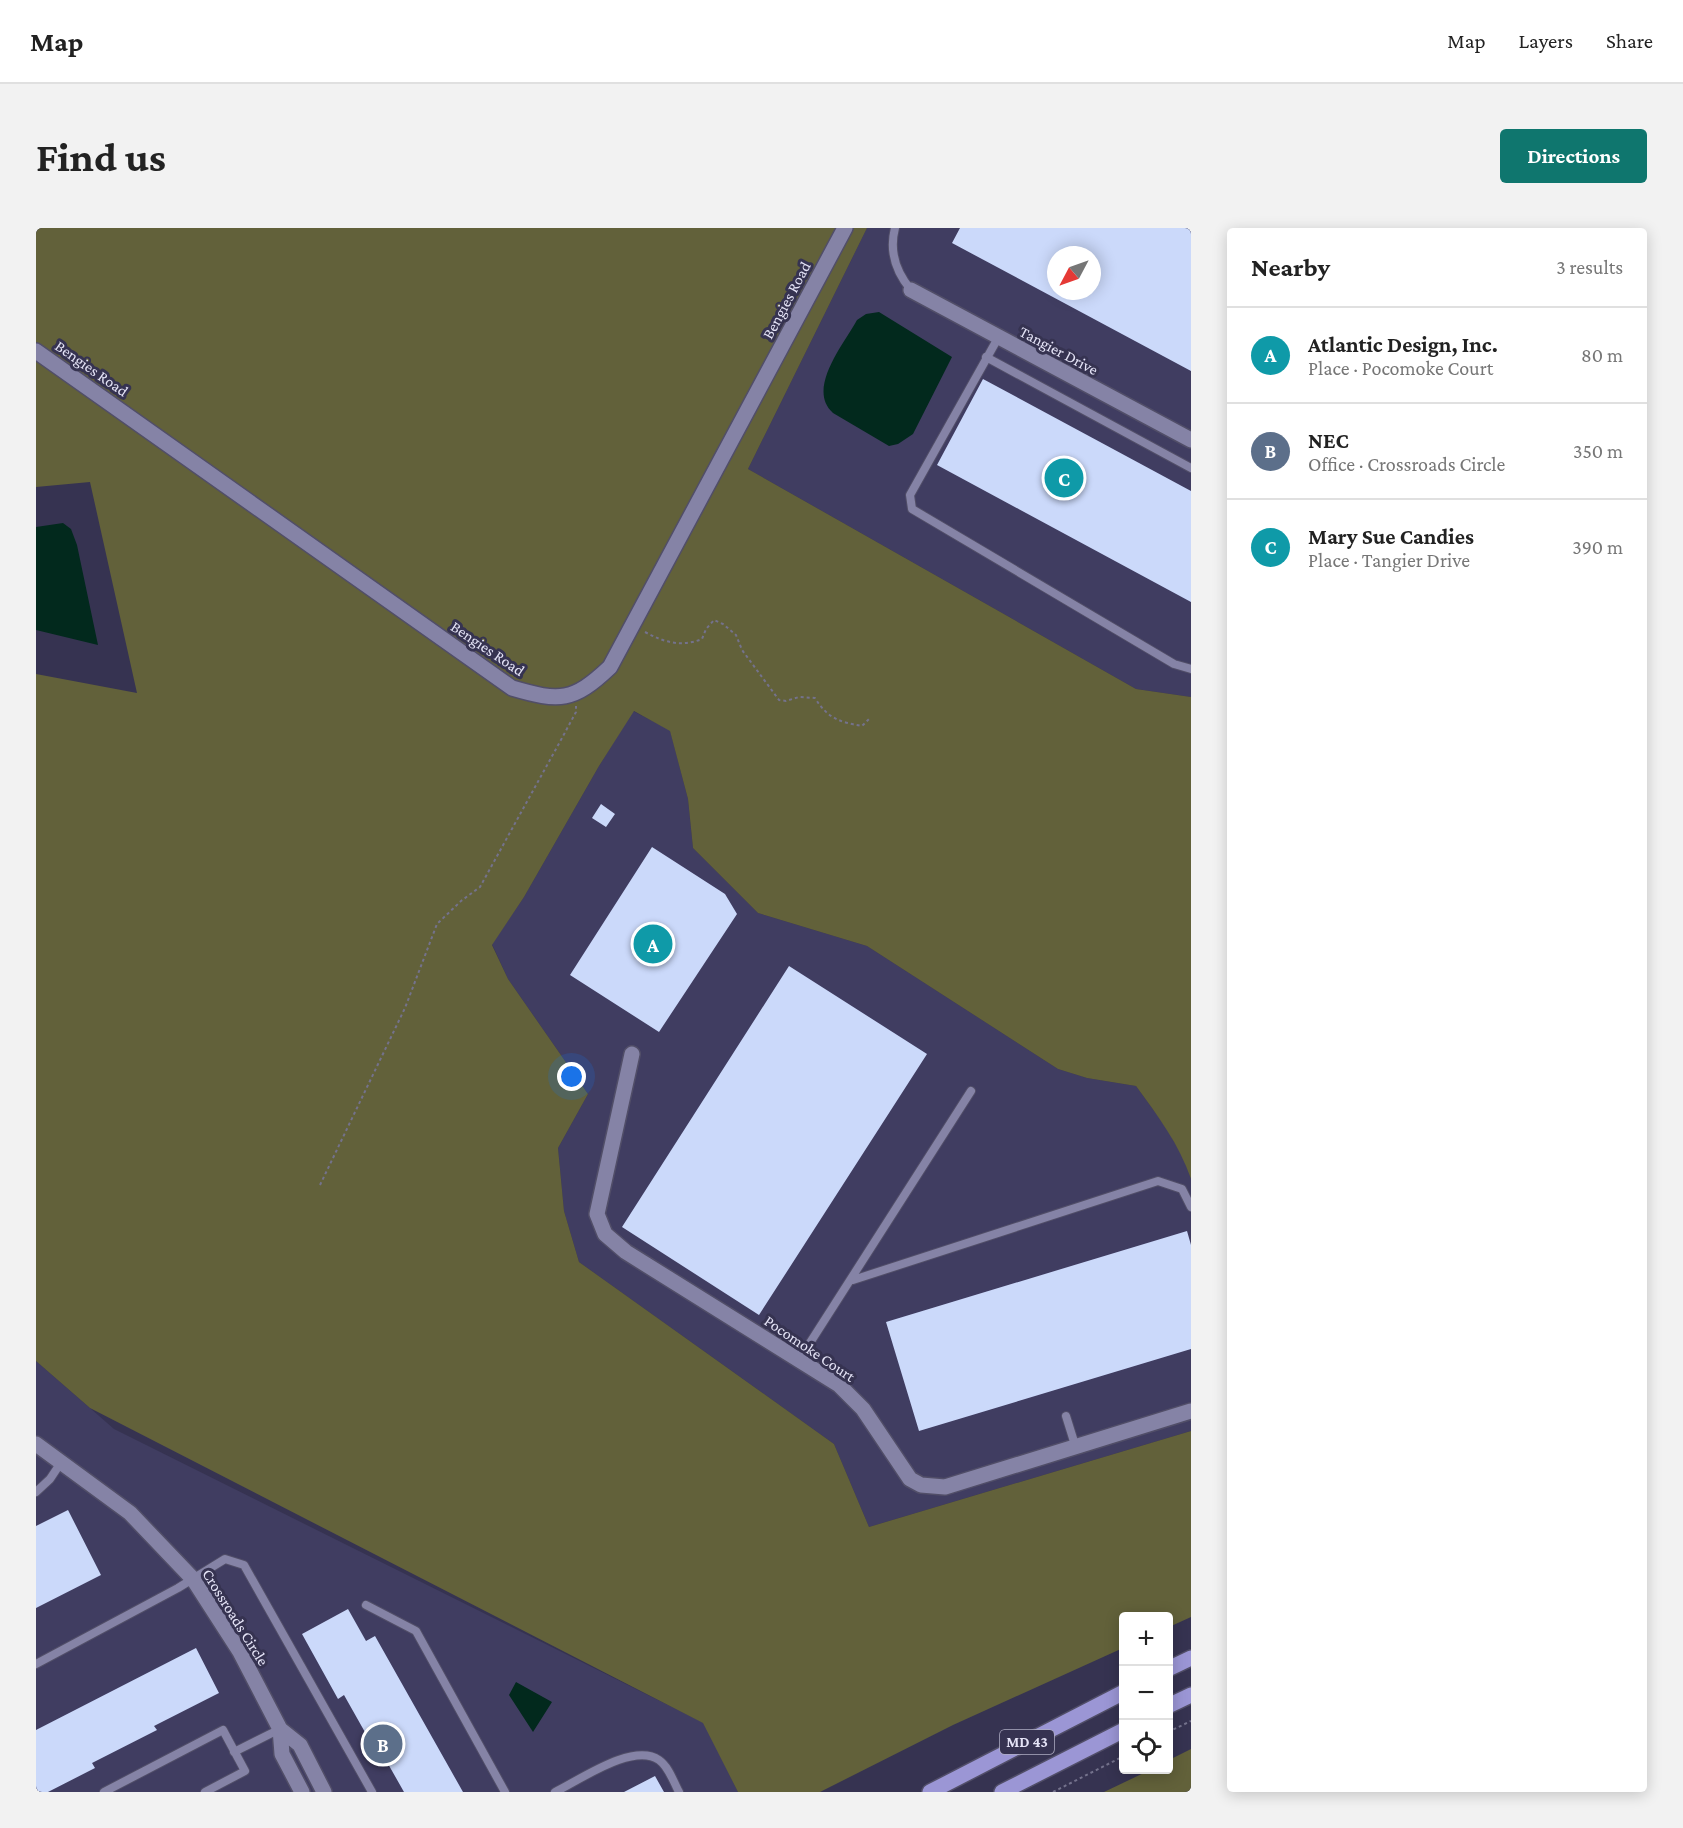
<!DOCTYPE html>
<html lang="en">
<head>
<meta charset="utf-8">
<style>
	:root { --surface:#fff; --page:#f2f2f2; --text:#222; --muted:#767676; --line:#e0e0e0; --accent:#0f766e }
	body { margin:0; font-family:"Crimson Pro",serif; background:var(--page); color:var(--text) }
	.controls { position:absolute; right:18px; bottom:18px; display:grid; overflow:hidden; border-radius:6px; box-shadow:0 3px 15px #0003 }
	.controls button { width:54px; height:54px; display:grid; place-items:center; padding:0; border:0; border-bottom:2px solid var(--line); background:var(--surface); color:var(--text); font:30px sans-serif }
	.compass { position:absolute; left:1011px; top:18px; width:54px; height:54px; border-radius:50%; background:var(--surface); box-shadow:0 3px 15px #0003; rotate:229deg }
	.you { position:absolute; left:536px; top:849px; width:21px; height:21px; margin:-15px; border:4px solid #fff; border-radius:50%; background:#1a73e8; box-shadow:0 0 0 9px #1a73e833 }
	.badge { display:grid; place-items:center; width:39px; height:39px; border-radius:50%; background:var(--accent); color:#fff; font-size:20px; font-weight:700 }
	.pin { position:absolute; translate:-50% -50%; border:3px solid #fff; box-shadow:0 2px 6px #0006 }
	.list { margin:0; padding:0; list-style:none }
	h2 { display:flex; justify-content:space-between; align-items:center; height:78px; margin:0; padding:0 24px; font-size:26px }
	h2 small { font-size:20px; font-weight:400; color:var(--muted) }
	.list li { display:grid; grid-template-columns:39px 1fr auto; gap:18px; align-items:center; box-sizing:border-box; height:96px; padding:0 24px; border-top:2px solid var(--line) }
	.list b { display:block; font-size:22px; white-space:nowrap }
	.list p { margin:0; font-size:20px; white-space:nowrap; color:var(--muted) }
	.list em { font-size:20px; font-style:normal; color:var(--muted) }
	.icon { flex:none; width:33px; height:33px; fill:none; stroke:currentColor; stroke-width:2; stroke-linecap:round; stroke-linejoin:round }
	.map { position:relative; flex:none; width:1155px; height:1564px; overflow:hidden; border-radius:6px }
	header { display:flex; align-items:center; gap:36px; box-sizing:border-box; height:84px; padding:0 30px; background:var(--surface); border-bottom:2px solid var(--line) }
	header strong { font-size:28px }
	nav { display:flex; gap:33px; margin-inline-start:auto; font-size:21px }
	.intro { display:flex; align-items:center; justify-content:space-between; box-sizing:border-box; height:144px; padding:0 36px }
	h1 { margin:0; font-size:42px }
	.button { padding:15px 27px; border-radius:6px; background:var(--accent); color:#fff; font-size:21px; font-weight:700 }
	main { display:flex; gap:36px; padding:0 36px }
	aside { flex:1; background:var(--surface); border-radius:6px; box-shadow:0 3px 15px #0003 }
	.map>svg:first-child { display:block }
	.built { fill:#403d61; fill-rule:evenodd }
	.green { fill:#62613a }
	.water { fill:#02291d }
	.building { fill:#cbd9fa; fill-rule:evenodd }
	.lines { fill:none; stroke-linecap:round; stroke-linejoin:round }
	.lane-casing { stroke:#514e68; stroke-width:10 }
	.street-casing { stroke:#514e68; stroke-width:18 }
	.primary-casing { stroke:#514e68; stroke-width:18 }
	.path { stroke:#74728c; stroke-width:2; stroke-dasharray:3 3; stroke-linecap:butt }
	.lane { stroke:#8583a6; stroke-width:8 }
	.street { stroke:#8583a6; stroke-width:15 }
	.primary { stroke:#9b96d5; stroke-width:15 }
	.labels { text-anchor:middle; stroke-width:6; stroke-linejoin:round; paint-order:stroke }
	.shield { fill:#363351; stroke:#b0aec4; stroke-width:1.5 }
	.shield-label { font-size:15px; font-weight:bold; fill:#e4e3f6 }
	.street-label { font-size:16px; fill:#e4e3f6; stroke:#363351 }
</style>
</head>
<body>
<header>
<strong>Map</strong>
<nav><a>Map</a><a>Layers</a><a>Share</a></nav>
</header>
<div class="intro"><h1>Find us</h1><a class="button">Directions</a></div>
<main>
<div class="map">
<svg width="1155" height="1564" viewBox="0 0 1155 1564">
	<rect width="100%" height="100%" fill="#363351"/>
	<path class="built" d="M831,0H1155V469L1100,461L712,241ZM1020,27H1056V63H1020Z
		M597,483L634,502L652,571L657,620L722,685L831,718L1022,841L1051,850L1100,858L1130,899L1148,931L1155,951V1203L833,1299L798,1216L543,1034L528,983L522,920L552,866L472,751L456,716L488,669L563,538Z
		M0,1133L78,1201L668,1495L702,1564H0Z"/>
	<path class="green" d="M0,0H831L712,241L1100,461L1155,469V951C1143,916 1122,888 1100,858L1051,850L1022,841L831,718L722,685L657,620L652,571L634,503L598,483L563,538L488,669L456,717L472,751L552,866L522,920L528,983L543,1034L798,1216L833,1299L1155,1203V1389L1133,1399L1132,1388H1088L1087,1420L917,1497L784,1564H702L667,1495L54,1180L0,1133V446L101,465L54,254L0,259Z
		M1155,1521V1564H1068L1114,1542H1132L1133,1532Z"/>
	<path class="water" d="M843,84L916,129L877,206L862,216L853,218L797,185C770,161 808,116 821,92L830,86Z
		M27,295L35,301L41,317L62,417L0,402V299Z
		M480,1454L516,1474L497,1504L473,1467Z"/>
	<path class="building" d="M924,0H1155V143L916,15ZM1020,27H1056V63H1020Z
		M947,151L1155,263V374L901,237Z
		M565,576L579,586L570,599L556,590Z
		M616,619L689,666L701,686L623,804L534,747Z
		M753,738L891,826L723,1087L586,999Z
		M1151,1003L1155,1017V1121L883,1203L850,1094Z
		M32,1282L65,1347L0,1380V1298Z
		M312,1381L330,1413L339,1408L427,1564H368L347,1527L343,1529L308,1467L302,1471L266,1406Z
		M160,1420L183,1465L118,1498L121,1502L56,1535L59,1540L12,1564H0V1502Z
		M619,1548L628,1564H588Z"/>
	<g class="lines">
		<defs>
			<path id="lane" d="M859,0C853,23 860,44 875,62
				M962,110L874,267L876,281L1138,436L1155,441
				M950,129L1155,240
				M817,1052L1122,953L1146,961L1155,979
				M763,1132L935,863
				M1030,1188L1040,1220
				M0,1264L14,1251L26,1233
				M330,1377L380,1403L469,1564
				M0,1436L142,1360L189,1331L208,1337L336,1564
				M198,1524L244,1501
				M68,1564L187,1502L209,1543L169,1564
				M519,1564C544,1552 597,1514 623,1532C633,1539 637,1553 643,1564"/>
			<path id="street" d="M875,62L1155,212
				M0,123L476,460C524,474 537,474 574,439L809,0
				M596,826L561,986L569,1006L590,1024L803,1157L827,1181L874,1251L885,1257L909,1259L1155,1183
				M0,1216L94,1285L157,1351L204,1424L244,1501L264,1517L288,1564
				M244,1501L246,1526L266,1564"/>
			<path id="primary" d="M1132,1441L1155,1430
				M1132,1478L1155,1467
				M894,1564L1088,1464
				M966,1564L1088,1502"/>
		</defs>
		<use href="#lane" class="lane-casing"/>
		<use href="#street" class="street-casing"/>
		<use href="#primary" class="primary-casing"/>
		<path class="path" d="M609,404C629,415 646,419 666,411L670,401L678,392L687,396L700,407L706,422L743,472L750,473L763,469L779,470C792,491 804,494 826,498L834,490
			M284,957L369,780L401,696L425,673L444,659L526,510L540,484V478
			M1132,1504L1155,1493
			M1017,1564L1088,1528"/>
		<use href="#lane" class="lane"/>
		<use href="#street" class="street"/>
		<use href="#primary" class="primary"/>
	</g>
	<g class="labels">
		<rect class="shield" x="964" y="1502" width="54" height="24" rx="4.5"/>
		<g class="shield-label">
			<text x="991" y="1519">MD 43</text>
		</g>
		<g class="street-label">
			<text transform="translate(750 72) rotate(-62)" y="6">Bengies Road</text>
			<text transform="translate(1023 122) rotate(28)" y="6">Tangier Drive</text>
			<text transform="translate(56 140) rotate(35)" y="6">Bengies Road</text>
			<text transform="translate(452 420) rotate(34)" y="6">Bengies Road</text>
			<text transform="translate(774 1120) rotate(34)" y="6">Pocomoke Court</text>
			<text transform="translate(200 1389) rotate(58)" y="6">Crossroads Circle</text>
		</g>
	</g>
</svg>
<div class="controls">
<button>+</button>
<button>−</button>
<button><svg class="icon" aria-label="locate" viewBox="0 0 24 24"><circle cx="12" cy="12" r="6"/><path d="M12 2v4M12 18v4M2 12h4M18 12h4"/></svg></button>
</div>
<svg class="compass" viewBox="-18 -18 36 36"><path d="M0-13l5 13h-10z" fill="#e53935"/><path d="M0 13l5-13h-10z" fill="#767676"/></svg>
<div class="you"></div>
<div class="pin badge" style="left:617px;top:716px;background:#0f9aa8">A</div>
<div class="pin badge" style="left:347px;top:1516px;background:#5c6f8a">B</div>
<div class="pin badge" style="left:1028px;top:250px;background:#0f9aa8">C</div>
</div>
<aside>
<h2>Nearby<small>3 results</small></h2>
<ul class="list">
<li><span class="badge" style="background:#0f9aa8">A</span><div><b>Atlantic Design, Inc.</b><p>Place · Pocomoke Court</p></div><em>80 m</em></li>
<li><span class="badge" style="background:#5c6f8a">B</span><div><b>NEC</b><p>Office · Crossroads Circle</p></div><em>350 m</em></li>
<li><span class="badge" style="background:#0f9aa8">C</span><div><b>Mary Sue Candies</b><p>Place · Tangier Drive</p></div><em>390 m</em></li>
</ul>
</aside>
</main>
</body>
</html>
